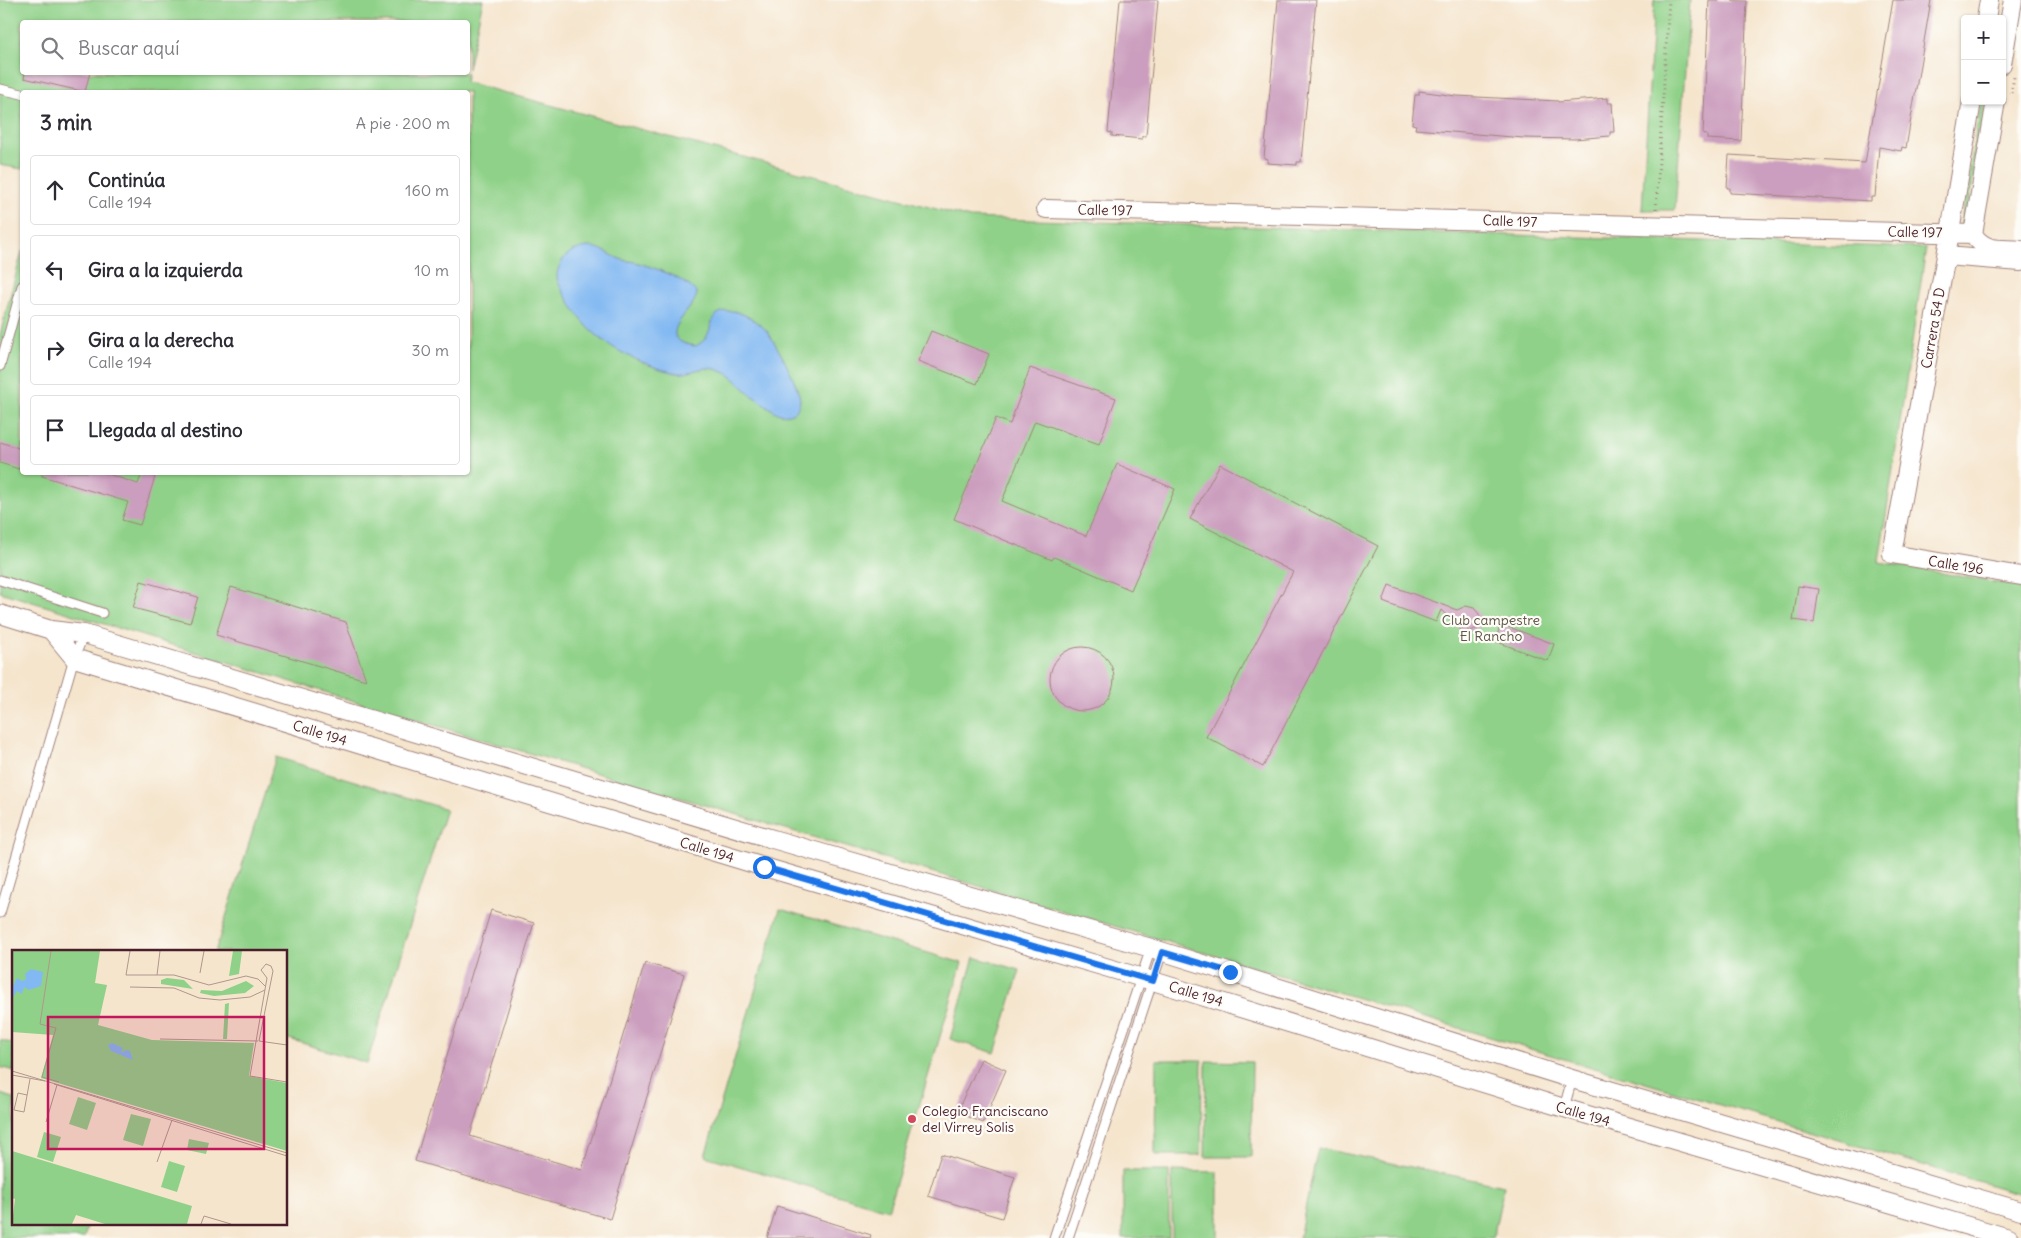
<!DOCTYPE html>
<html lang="es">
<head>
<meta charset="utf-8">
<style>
	:root { --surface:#fff; --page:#f2f2f3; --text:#2b2b33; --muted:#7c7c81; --line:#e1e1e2 }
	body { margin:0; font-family:Delius,sans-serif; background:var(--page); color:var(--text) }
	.controls { position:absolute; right:15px; top:15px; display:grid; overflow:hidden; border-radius:5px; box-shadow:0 1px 4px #0004 }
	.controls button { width:45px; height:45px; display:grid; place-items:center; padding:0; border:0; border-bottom:1px solid var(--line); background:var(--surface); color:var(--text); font:25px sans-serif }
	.stop { position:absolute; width:15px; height:15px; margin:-11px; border:4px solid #1a73e8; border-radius:50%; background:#fff }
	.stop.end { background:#1a73e8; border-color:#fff; box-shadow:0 1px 5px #0008 }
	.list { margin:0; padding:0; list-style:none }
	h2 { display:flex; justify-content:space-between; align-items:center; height:65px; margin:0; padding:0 20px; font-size:21px }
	h2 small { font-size:16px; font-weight:400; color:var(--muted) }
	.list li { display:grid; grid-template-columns:32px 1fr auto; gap:15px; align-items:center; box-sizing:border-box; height:70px; margin:0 10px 10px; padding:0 10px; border:1px solid var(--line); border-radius:5px }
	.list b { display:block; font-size:19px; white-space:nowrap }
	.list p { margin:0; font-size:16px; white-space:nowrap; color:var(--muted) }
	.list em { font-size:16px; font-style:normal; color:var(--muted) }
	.icon { flex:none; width:28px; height:28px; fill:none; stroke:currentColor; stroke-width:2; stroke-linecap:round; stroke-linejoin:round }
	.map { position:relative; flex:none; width:2021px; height:1238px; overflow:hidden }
	.search { position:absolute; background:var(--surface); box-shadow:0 1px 4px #0004; left:20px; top:20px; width:450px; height:55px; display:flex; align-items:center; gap:12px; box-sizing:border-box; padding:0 18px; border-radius:5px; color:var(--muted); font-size:19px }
	.panel { position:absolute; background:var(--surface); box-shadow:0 1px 4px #0004; left:20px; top:90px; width:450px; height:385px; border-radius:5px }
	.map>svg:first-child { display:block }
	.green { fill:#8fd188; stroke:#6c785a }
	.water { fill:#83b9f2; stroke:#666c8e }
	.building { fill:#cb9dbe }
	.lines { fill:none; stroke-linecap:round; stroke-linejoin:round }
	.lane-casing { stroke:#a0827c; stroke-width:11 }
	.street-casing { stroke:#a0827c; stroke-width:20 }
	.path { stroke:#a0827c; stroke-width:3; stroke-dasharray:1 4; stroke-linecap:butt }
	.lane { stroke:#fff; stroke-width:9 }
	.street { stroke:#fff; stroke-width:18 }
	.route { stroke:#1a73e8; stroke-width:6 }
	.poi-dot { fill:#d1495b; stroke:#fdfcf7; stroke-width:2 }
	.labels { text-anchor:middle; stroke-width:4.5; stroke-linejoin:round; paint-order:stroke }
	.street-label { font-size:14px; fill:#4a1f2b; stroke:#fdfcf7 }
	.park-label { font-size:14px; fill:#5f5447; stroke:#fdfcf7 }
	.poi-label { font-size:14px; fill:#4a1f2b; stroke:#fdfcf7; text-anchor:start }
	.inset-road { fill:none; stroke:#b1968c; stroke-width:1 }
	.view { fill:#c2185b; fill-opacity:0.15; stroke:#c2185b; stroke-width:2.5 }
	.inset-edge { fill:none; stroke:#4a1f2b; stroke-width:2.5 }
</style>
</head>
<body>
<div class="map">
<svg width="2021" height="1238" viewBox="0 0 2021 1238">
	<rect width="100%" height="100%" fill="#fdfcf7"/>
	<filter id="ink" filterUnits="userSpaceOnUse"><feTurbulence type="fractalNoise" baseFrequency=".02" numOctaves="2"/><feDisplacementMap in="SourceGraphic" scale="10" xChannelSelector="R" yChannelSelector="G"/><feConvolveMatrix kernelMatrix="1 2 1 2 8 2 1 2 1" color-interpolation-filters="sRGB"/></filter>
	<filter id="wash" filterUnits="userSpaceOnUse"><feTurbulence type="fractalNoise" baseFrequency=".0096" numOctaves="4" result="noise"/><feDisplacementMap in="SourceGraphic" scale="20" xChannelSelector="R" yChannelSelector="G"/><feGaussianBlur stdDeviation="1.12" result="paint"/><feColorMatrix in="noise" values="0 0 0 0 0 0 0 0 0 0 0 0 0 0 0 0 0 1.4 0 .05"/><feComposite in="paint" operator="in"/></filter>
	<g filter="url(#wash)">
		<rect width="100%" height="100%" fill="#f5e5cd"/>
		<path class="green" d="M0,0H483L468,69V22H22V72L467,73L465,82L970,218L1926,248L1879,562L2021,587V1194L383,710L0,592V335L22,251V472H468V92H22V169L0,165Z
			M1654,0H1690L1675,210H1642Z
			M1981,101H1986L1966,223L1961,224Z
			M276,757L446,809L367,1063L286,1038V952H215Z
			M780,909L962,963L888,1210L705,1156Z
			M974,957L1020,970L995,1053L950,1039Z
			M0,1040L14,1044V1071L0,1067Z
			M1156,1060H1202L1201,1155H1155Z
			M1206,1061L1252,1062L1251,1157H1205Z
			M0,1094L14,1098V1224H88L84,1238H0Z
			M1318,1148L1504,1186L1493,1238H1299Z
			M1123,1171H1169V1238H1123Z
			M1172,1171L1218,1172V1238H1172Z"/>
		<path class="water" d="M588,247C603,247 607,254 620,259C624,261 630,261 635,262C655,268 683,277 697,293C697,309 648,339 696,346C698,344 703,342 705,339C714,327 708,311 730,311C739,310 758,322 764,328C773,336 800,388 800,400C800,403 798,408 796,411C785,417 779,415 770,408C765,404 759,401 754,397C743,389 735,376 721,371C702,363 692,375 677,373C646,367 608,349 587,326C579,317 571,305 565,295C559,285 554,278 559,267C565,253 574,249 588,247Z"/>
		<g id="blocks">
			<path class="building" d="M1120,0H1158L1146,136H1142V139L1112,136V133L1108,132Z
				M1278,0H1316L1301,162H1297V165L1267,163L1268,159L1264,158Z
				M1709,0L1747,1L1741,141L1707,139V135L1703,134Z
				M1893,0H1931L1906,148L1902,147L1901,151L1879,147L1875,197H1871V201L1730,193V188H1727L1729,155L1865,163Z
				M25,72H90L85,92L24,78Z
				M1419,91L1456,96L1558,101V102L1608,98V103H1612L1614,132H1610V136L1575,139L1524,138L1415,129L1416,125L1412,124L1415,95H1419Z
				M931,331L989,354L977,384L918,361Z
				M1030,368L1116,398L1099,444L1035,421L1002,501L1086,536L1117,464L1175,489L1131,590L1054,557L1052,560L954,519L996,418L1010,424Z
				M0,442L22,449V470L0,463Z
				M1220,464L1378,546L1263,767L1206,737L1293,572L1190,519Z
				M42,472H102L138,484L142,473L155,477L140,525L122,520L128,502L42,476Z
				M141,581L198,597L190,623L133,608Z
				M1389,585L1457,610L1466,606L1474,608L1479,614L1482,626L1471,631H1462L1441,610L1436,622L1383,602Z
				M1798,586L1819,589L1814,623L1793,620Z
				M231,587L346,622L366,680L216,635Z
				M1501,624L1554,644L1548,661L1495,641Z
				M1050 679a32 32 0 1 1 64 0a32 32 0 1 1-64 0Z
				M491,910L534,923L470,1136L582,1170L645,963L684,974L610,1219L415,1161Z
				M981,1059L1006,1070L983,1123L957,1112Z
				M941,1154L1015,1177L1002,1218L928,1196Z
				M777,1206L871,1235L870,1238H767Z"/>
		</g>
	</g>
	<g filter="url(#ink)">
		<use href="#blocks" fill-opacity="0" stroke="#a0827c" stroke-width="1"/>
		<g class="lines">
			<defs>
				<path id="lane" d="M0,89L22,94
					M0,366L22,286
					M0,580L102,613
					M0,913L74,658L84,634
					M1564,1108L1572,1079
					M1054,1238L1151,948
					M1068,1238L1162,952"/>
				<path id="street" d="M1986,19L1989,0
					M2002,64L2013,0
					M1972,101L1946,256L1892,554L2021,576
					M1996,101L1973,234C1985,253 2001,248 2021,250
					M1046,209L1973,234
					M1946,256L2021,262
					M0,614L51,630L84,634L776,840L1151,948L1572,1079L2021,1211
					M51,630L74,658L764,867L1153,981L1564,1108L2009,1238"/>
			</defs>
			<use href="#lane" class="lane-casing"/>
			<use href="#street" class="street-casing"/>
			<path class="path" d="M2011,93L2014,77
				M1656,209L1669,0"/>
			<use href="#lane" class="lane"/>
			<use href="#street" class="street"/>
		</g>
	</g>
	<g class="lines" filter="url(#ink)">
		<path class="route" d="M764,867L1153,981L1162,952L1230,972"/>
	</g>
	<circle class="poi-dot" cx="912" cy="1119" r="5"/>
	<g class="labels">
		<g class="street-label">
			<text transform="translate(1105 210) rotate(1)" y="5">Calle 197</text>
			<text transform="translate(1510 221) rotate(2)" y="5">Calle 197</text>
			<text transform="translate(1915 232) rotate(1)" y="5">Calle 197</text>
			<text transform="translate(1933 328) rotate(-80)" y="5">Carrera 54 D</text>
			<text transform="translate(1956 565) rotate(9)" y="5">Calle 196</text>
			<text transform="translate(320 733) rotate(17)" y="5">Calle 194</text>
			<text transform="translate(707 850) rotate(17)" y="5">Calle 194</text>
			<text transform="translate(1196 994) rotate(17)" y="5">Calle 194</text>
			<text transform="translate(1583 1114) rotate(16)" y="5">Calle 194</text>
		</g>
		<g class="park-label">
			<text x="1491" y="625">Club campestre<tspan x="1491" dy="16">El Rancho</tspan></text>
		</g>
		<g class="poi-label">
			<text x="922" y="1116">Colegio Franciscano<tspan x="922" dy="16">del Virrey Solis</tspan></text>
		</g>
	</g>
	<g transform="translate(12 950)">
		<rect width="275" height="275" fill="#f5e5cd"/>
		<path d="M0,1H88L83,33L95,35L86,75L140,90L242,93L237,126L275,133V201L29,128L41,85L0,82ZM221,1H230L227,24L217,26ZM155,28L172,30L181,39L149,34V30ZM234,31L242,36L233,43L202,46L188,43L189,40L210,41ZM217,53L215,89H211L213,54ZM66,147L84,153L75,180L57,174ZM119,164L139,169L131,196L111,190ZM32,182L49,187L41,212L25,207ZM177,189L197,193L194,204L175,200ZM0,201L180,256L175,274H93L64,265L60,274H0L3,249L0,248ZM157,211L173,216L165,242L149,237Z" fill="#8fd188"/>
		<path d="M19,19L31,22L29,36L17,40L12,37L10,44L5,41L0,49V38L5,28L10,31L14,29L13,24ZM100,93L111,98L109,103L114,100L118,101L121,110L99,101L96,95Z" fill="#83b9f2"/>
		<path class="inset-road" d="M39,1L28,74L44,78L30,127L47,132M118,1L114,25H162L197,35L234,26L246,29L253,36M188,23L192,1M145,25L148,1M118,37L162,38L187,48L208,50L238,47L253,40M148,89L246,91M275,95L247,91L261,21L259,16L254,14L249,20L255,28L238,126L275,132M0,121L275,203M0,125L33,131M42,134L275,206M15,145L6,143L2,160L12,162L18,129M34,172L45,135M145,212L160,170M189,274L192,266L219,274"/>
		<path class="view" d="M36,67H252V199H36Z"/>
		<rect width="275" height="275" class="inset-edge"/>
	</g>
</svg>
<div class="controls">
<button>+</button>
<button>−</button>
</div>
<div class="stop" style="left:764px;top:867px"></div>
<div class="stop end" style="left:1230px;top:972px"></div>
<div class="search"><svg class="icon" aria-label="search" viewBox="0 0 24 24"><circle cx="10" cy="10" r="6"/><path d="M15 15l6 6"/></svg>Buscar aquí</div>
<section class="panel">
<h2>3 min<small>A pie · 200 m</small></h2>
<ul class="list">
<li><svg class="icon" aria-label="ahead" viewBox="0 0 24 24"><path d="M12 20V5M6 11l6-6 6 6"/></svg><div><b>Continúa</b><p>Calle 194</p></div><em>160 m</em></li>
<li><svg class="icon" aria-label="left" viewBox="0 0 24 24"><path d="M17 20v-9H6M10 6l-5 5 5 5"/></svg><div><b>Gira a la izquierda</b></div><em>10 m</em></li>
<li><svg class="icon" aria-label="right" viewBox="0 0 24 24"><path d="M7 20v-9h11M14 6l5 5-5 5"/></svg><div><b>Gira a la derecha</b><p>Calle 194</p></div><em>30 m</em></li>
<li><svg class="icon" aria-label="arrive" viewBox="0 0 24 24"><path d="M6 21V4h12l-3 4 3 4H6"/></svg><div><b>Llegada al destino</b></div></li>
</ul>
</section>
</div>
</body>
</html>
